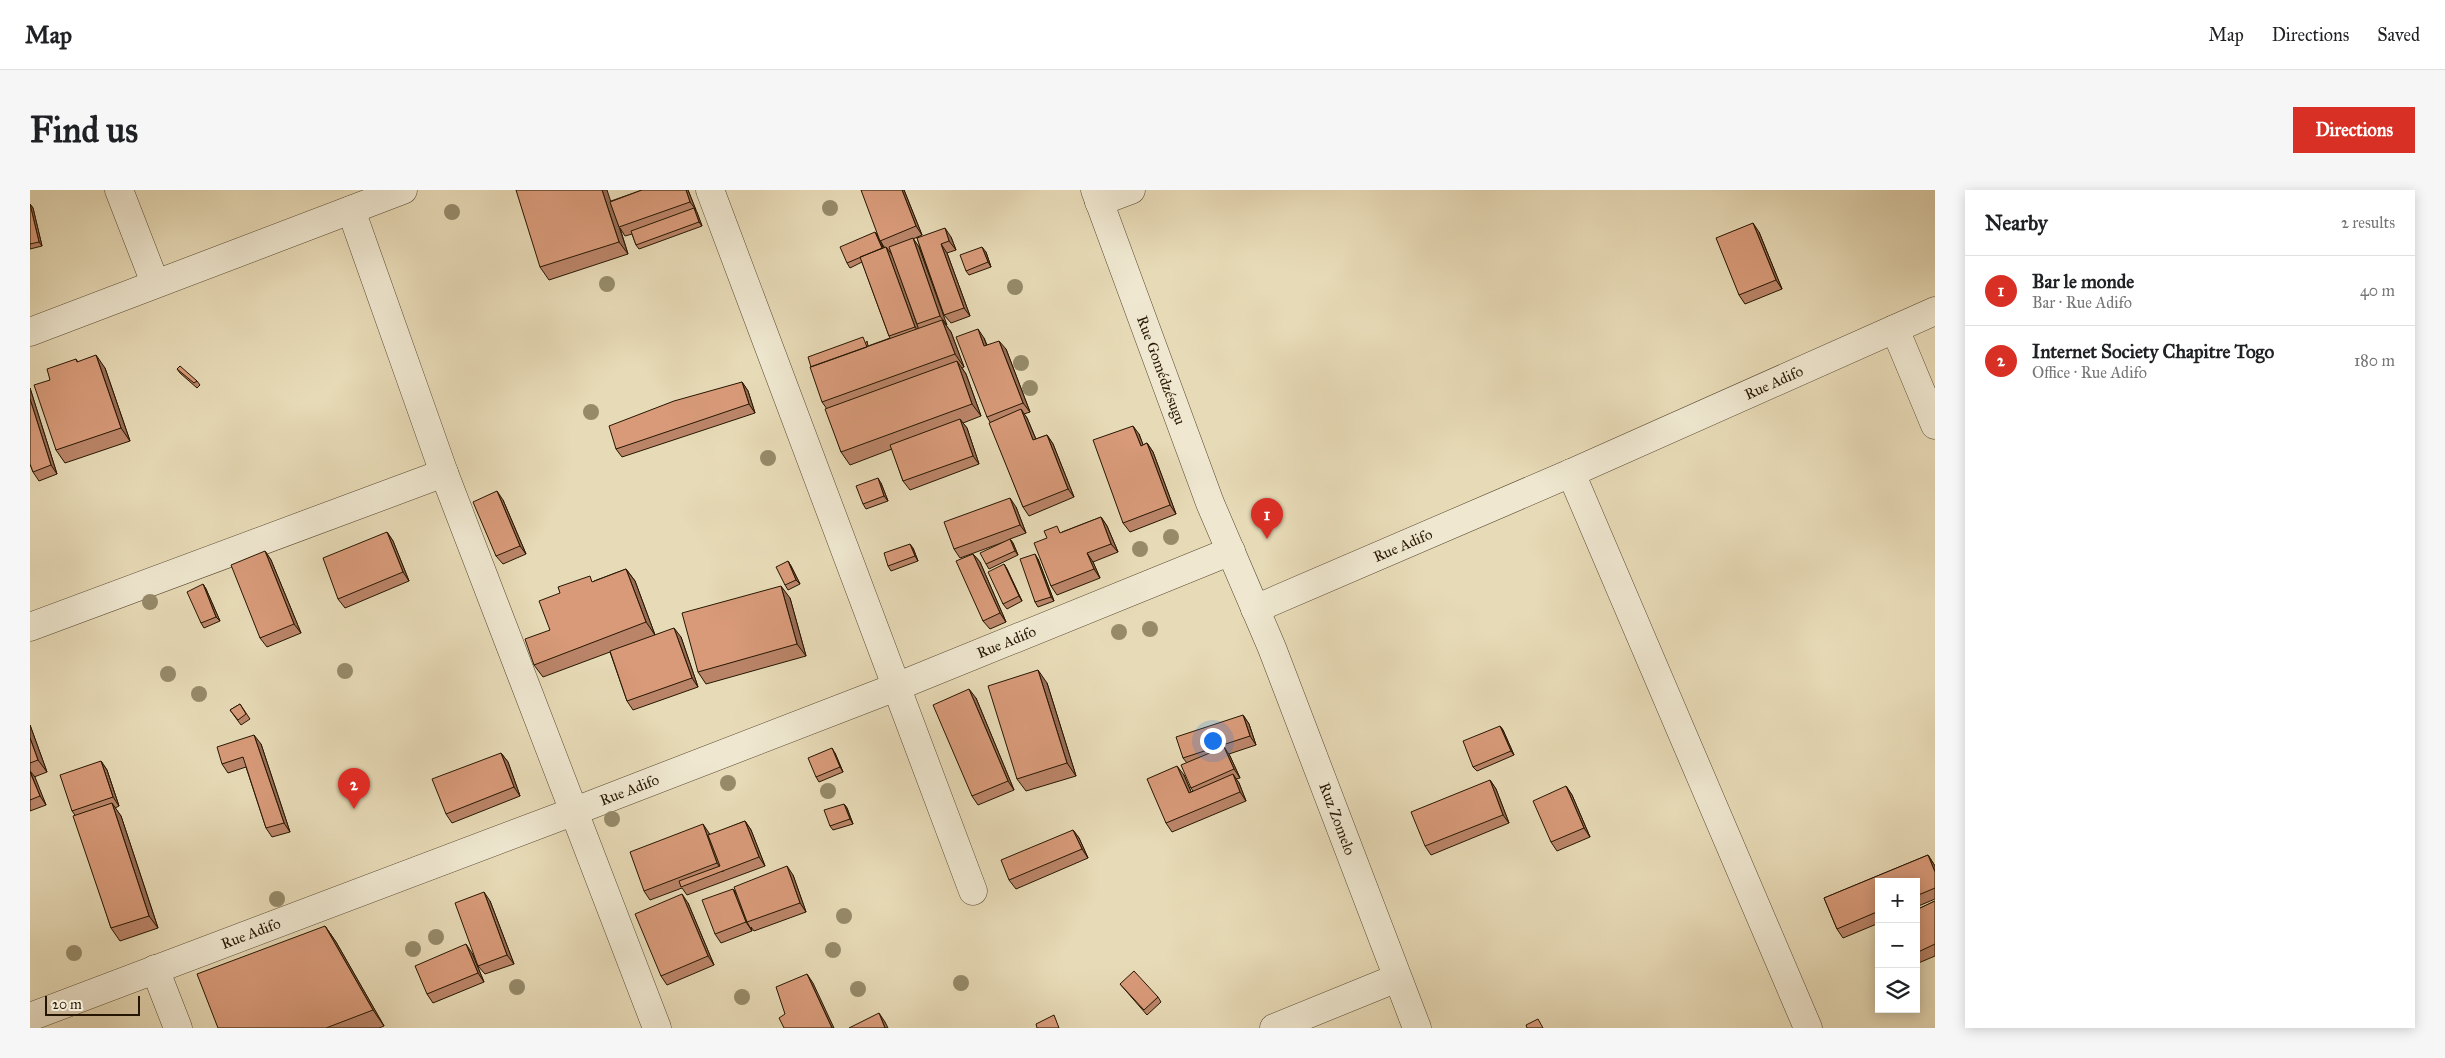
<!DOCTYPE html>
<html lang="en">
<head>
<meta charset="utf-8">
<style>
	:root { --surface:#fff; --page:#f6f6f6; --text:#202124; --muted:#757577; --line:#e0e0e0; --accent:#d93025 }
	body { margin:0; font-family:"IM FELL Great Primer",serif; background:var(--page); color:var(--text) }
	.controls { position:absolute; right:15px; bottom:15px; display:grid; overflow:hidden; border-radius:0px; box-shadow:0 2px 12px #0003 }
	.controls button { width:45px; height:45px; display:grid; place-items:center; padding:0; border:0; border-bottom:1px solid var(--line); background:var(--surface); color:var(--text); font:25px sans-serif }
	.scale { position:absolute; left:15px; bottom:12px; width:95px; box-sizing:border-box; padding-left:5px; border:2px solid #261601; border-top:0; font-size:14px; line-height:18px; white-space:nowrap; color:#261601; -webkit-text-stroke:4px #efe7d0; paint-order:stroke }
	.you { position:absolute; left:1182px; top:550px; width:18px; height:18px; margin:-12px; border:4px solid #fff; border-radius:50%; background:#1a73e8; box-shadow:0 0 0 8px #1a73e833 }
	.badge { display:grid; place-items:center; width:32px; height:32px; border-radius:50%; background:var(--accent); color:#fff; font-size:16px; font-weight:700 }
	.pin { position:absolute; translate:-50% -41px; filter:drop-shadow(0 1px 2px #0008) }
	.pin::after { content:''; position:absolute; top:26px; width:18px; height:15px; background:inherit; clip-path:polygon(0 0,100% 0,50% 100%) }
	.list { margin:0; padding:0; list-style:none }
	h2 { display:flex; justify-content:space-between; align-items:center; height:65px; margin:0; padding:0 20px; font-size:21px }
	h2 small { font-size:16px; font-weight:400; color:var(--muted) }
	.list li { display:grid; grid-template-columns:32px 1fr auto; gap:15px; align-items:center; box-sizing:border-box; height:70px; padding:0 20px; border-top:1px solid var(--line) }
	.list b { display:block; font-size:19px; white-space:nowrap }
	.list p { margin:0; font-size:16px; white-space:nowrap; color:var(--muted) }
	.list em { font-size:16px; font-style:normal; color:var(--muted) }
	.icon { flex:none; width:28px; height:28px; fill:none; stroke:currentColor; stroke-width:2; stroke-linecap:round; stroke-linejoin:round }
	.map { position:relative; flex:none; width:1905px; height:838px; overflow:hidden; border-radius:0px }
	header { display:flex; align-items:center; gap:30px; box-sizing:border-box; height:70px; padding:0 25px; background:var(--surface); border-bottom:1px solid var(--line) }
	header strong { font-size:24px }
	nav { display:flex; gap:28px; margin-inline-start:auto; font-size:18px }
	.intro { display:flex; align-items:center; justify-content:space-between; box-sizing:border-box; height:120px; padding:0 30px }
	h1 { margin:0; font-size:35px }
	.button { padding:12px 22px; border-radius:0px; background:var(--accent); color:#fff; font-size:18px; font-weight:700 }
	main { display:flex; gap:30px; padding:0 30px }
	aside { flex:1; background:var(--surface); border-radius:0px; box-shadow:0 2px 12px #0003 }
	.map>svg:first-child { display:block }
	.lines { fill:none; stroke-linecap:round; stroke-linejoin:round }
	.minor-casing { stroke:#56472e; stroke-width:29 }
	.minor { stroke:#efe7d0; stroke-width:28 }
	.tree { fill:#968a69 }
	.wall { fill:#ba8468; stroke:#261601 }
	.shaded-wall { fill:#976c55; stroke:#261601 }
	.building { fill:#d89a79; stroke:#261601 }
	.labels { text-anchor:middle; stroke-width:4; stroke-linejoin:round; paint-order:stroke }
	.street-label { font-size:15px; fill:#261601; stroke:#efe7d0 }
</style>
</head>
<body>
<header>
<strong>Map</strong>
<nav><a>Map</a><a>Directions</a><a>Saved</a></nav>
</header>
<div class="intro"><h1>Find us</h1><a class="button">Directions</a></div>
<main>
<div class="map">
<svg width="1905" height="838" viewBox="0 0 1905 838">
	<rect width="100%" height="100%" fill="#e7dab6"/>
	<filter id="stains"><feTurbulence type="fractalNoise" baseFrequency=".004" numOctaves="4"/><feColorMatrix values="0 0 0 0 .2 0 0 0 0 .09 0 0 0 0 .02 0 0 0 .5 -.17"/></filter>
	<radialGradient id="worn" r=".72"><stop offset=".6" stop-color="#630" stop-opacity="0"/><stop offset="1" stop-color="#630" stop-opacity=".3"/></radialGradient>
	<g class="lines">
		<defs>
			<g id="minor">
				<path d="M89,0L125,93"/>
				<path d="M680,0L943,701"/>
				<path id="s1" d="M1065,0L1180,313L1242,458L1387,838"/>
				<path d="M1069,12L1101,0"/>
				<path d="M321,20L414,283L627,838"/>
				<path d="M1865,139L1905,235"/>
				<path d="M0,142L373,0"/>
				<path d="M1541,283L1778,838"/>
				<path id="s2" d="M1225,419L1541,283L1905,121"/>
				<path d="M0,437L414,283"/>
				<path d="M125,779L148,838"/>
				<path id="s3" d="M0,827L545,621L866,497L1201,361"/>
				<path d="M1244,838L1367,788"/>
			</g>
		</defs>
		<use href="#minor" class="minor-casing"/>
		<use href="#minor" class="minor"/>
	</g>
	<g class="tree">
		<circle cx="800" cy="18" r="8"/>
		<circle cx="422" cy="22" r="8"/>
		<circle cx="577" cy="94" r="8"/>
		<circle cx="985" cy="97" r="8"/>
		<circle cx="991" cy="173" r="8"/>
		<circle cx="1000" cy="198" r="8"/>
		<circle cx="561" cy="222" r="8"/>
		<circle cx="738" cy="268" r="8"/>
		<circle cx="1141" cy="347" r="8"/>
		<circle cx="1110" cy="359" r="8"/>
		<circle cx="120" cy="412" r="8"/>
		<circle cx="1120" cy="439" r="8"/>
		<circle cx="1089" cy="442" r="8"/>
		<circle cx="315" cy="481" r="8"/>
		<circle cx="138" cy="484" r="8"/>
		<circle cx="169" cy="504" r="8"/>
		<circle cx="698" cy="593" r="8"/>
		<circle cx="798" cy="601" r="8"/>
		<circle cx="582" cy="629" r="8"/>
		<circle cx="247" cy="709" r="8"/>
		<circle cx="814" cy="726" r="8"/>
		<circle cx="406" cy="747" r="8"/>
		<circle cx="383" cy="759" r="8"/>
		<circle cx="803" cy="760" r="8"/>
		<circle cx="44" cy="763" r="8"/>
		<circle cx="931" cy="793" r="8"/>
		<circle cx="487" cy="797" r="8"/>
		<circle cx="828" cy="799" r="8"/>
		<circle cx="712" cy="807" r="8"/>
	</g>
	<path class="wall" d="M612,0H658L672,36L609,59L606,55L602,44L595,46L590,38L598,64L519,90L510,77L581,11Z
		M874,0L892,45L883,49L889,57L916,135L921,142L934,177L932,178L936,184L951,226L933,233L937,238L949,274L880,300L873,291L862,259L820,275L811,262L797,219L792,212L837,151L838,156L860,148L859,146L832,72L820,78L817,73L845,42L848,46L854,58H855L850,51Z
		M0,14L3,18L12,56L0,59Z
		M1729,42L1752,99L1715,114L1709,105Z
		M921,47L926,60L917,63L940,126L921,133L914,125L887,48Z
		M956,62L961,77L939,85L936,81Z
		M954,148L957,155L976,159L1000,222L994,224L997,228L1006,249L1017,245L1023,254L1044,307L999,326L993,317L960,232L957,227Z
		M46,169L48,172L75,178L100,251L35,273L26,260L20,190Z
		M147,179L167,191L170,195L167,198L150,183Z
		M712,192L718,201L725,223L592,267L586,259Z
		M0,198L27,284L9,291L3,282L0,274Z
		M1109,244L1113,255L1117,253L1123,262L1146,324L1100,342L1093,333Z
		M851,293L858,311L836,319L833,314Z
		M473,310L496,364L473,374L466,366Z
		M986,317L996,343L980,349L983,353L988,365L959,379L956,374L974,352L930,368L924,359Z
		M1071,327L1077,336L1088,362L1063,372L1070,388L1027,405L1021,396L1032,342Z
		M357,342L363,351L379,391L315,418L308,409Z
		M883,358L888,371L861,381L858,376Z
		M235,361L241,370L271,443L237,457L230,448Z
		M943,364L950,372L976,432L960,439L953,431Z
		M1008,369L1024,411L1008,417L1005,412Z
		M758,371L761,376L770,394L758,400L755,395Z
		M974,374L977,379L992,411L977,419L973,414Z
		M596,379L605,391L625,445L651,447L668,497L603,520L597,511L580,462L513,487L504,475L564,391Z
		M173,394L176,399L190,431L174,438L171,433Z
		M760,408L776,466L676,494L668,482Z
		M1017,493L1046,586L996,601L987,589Z
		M946,508L984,600L948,615L942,606Z
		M210,514L220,529L211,535L200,520Z
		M1213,525L1219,534L1226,555L1199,564L1210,588L1206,589L1209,593L1216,611L1142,642L1136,633L1154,585L1161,602L1163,601L1161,598L1157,573L1153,568Z
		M0,535L17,582L4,587L16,615L0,621Z
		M1470,536L1473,540L1484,565L1447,581L1443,577Z
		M231,554L260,642L242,647L236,638L216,577L198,583L192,574Z
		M471,563L478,572L490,606L422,633L416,624Z
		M805,563L813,582L789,592L786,587Z
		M71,571L77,580L89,616L85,618L91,626L128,738L90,751L81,738L45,625L42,621Z
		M1460,590L1466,599L1479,633L1401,665L1395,656Z
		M1536,596L1542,605L1560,647L1527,661L1521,652Z
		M814,614L817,618L823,634L803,640L800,636Z
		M715,631L721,640L735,676L657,705L652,698L620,710L614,701L679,643L680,645Z
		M1043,640L1049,648L1058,668L986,699L979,690Z
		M1898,665L1905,676V709L1886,717V692H1849V733L1813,748L1807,739L1794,708Z
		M763,685L776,722L724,741L721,737L722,741L691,753L685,744L703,699L706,703Z
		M460,711L484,774L455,784L448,776Z
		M1905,711V766L1886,774V720Z
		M658,713L684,775L637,795L631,786Z
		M295,736L306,752L354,836L349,838H188Z
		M442,763L454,792L403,813L397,804Z
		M1090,794L1128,807L1131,812L1117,825Z"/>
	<path class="shaded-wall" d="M572,0H577L598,64L589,52Z
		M656,0H658L666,20L660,12Z
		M872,0H874L892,45L886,36Z
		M0,14L3,18L12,56L9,52Z
		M664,18L667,22L672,36L669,32Z
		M1723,33L1729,42L1752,99L1746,90Z
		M915,38L921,47L926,60L919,51Z
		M845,42L848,46L855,62L852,58Z
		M883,48L889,57L917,135L910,126Z
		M911,54L917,63L940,126L934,118Z
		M856,57L863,66L891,146L885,137Z
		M952,57L956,62L961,77L958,72Z
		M912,130L921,142L934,177L925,164Z
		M948,139L954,148L960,165L954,156Z
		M969,151L976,159L1000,222L993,213Z
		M66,165L75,178L100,251L91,238Z
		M927,171L936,184L951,226L942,214Z
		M712,192L718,201L725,223L719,214Z
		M0,198L27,284L21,275L0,209Z
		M991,219L997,228L1010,259L1003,250Z
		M930,229L937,238L949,274L943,266Z
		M1103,236L1109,244L1117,265L1111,256Z
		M1017,245L1023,254L1044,307L1038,299Z
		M1117,253L1123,262L1146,324L1140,315Z
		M848,288L851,293L858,311L854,306Z
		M467,301L473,310L496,364L490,356Z
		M980,308L986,317L996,343L990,335Z
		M1071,327L1077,336L1088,362L1081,354Z
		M357,342L363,351L379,391L373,382Z
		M980,349L983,353L988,365L985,361Z
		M880,354L883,358L888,371L885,366Z
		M235,361L241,370L271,443L264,434Z
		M1057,363L1063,372L1070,388L1064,379Z
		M943,364L950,372L976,432L970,423Z
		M1005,364L1008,369L1024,411L1021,407Z
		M758,371L761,376L770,394L766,390Z
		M974,374L977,379L992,411L989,406Z
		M596,379L605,391L625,445L616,432Z
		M173,394L176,399L190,431L186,427Z
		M751,396L760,408L776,466L767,454Z
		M644,438L651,447L668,497L662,488Z
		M1008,480L1017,493L1046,586L1037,573Z
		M939,499L946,508L984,600L978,591Z
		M1213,525L1219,534L1226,555L1220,546Z
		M0,535L17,582L8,570L0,548Z
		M1470,536L1473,540L1484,565L1481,561Z
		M224,545L231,554L260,642L254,633Z
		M1194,557L1200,566L1210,588L1204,579Z
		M802,558L805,563L813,582L810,577Z
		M471,563L478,572L490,606L484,597Z
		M71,571L77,580L89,616L83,607Z
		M1147,576L1154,585L1165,611L1159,603Z
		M0,581L5,587L16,615L10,606Z
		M1203,584L1209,593L1216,611L1210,602Z
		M1460,590L1466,599L1479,633L1473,625Z
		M1536,596L1542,605L1560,647L1554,638Z
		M82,613L91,626L128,738L119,726Z
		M814,614L817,618L823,634L820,629Z
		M715,631L721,640L735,676L729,667Z
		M673,634L679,643L693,682L687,673Z
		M1043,640L1049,648L1058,668L1052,659Z
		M1898,665L1905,676V682Z
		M757,676L763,685L776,722L770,713Z
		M703,699L709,708L717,732L722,741L716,732Z
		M454,702L460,711L484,774L477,765Z
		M652,704L658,713L684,775L678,766Z
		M295,736L306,752L354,836L343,820Z
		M436,754L442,763L454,792L448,783Z
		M777,784L783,793L804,838H802Z
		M849,823L855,832L858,838H855Z"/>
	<path class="building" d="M486,0H572L589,52L510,77Z
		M612,0H656L660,12L589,37L580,12Z
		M831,0H872L886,36L850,51Z
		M0,14L9,52L0,54Z
		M664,18L669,32L606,55L601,41Z
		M1723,33L1746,90L1709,105L1686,48Z
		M915,38L919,51L911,54L934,118L914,125L887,48Z
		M845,42L852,58L817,73L810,57Z
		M883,48L910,126L887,134L859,57Z
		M856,57L885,137L859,146L830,67Z
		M952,57L958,72L936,81L930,65Z
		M912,130L925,164L792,212L780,177Z
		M948,139L954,156L969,151L993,213L957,227L926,147Z
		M833,147L837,157L781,177L778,167Z
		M66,165L91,238L26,260L4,195L20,190L17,179L46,169L47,172Z
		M927,171L942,214L811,262L795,219Z
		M150,176L167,191L164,193L147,179Z
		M712,192L719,214L586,259L579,236L644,211Z
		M0,209L21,275L3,282L0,274Z
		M991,219L1003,250L1017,245L1038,299L993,317L959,233Z
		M930,229L943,266L873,291L860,255Z
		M1103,236L1111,256L1117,253L1140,315L1093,333L1063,250Z
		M848,288L854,306L833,314L826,296Z
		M467,301L490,356L466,366L443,312Z
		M980,308L990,335L924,359L914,332Z
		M1071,327L1081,354L1057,363L1064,379L1021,396L1004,353L1017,348L1014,341L1027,336L1030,343Z
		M357,342L373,382L308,409L293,368Z
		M980,349L985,361L956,374L950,363Z
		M880,354L885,366L858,376L854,363Z
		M235,361L264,434L230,448L201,375Z
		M943,364L970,423L953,431L926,371Z
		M1005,364L1021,407L1005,412L990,369Z
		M758,371L766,390L755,395L746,377Z
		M974,374L989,406L973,414L958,382Z
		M596,379L616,432L504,475L495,449L520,440L509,411L530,403L528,397L560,386L562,392Z
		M173,394L186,427L171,433L157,402Z
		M751,396L767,454L668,482L652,423Z
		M644,438L662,488L597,511L580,461Z
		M1008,480L1037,573L987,589L958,496Z
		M939,499L978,591L942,606L903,515Z
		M210,514L216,524L208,530L200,520Z
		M1213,525L1220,546L1153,568L1146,547Z
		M1470,536L1481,561L1443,577L1433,551Z
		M224,545L254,633L236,638L213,567L192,574L187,557Z
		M0,548L8,570L0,573Z
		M1194,557L1204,579L1161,598L1151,575Z
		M802,558L810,577L786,587L778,568Z
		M471,563L484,597L416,624L402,589Z
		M71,571L83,607L42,621L30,585Z
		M1147,576L1159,603L1203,584L1210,602L1136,633L1117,589Z
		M0,582L10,606L0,610Z
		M1460,590L1473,625L1395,656L1381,622Z
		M1536,596L1554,638L1521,652L1503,611Z
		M82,613L119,726L81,738L43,626Z
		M814,614L820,629L800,636L794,620Z
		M715,631L729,667L651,697L649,691L690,676L678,645Z
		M673,634L687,673L614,701L600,662Z
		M1043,640L1052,659L979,690L971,670Z
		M1898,665L1905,682V698L1886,706V692H1849V721L1807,739L1794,708Z
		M757,676L770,713L717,732L704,697Z
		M703,699L716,732L685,744L672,710Z
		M454,702L477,765L448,776L425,713Z
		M652,704L678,766L631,786L605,724Z
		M1905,711V754L1886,763V720Z
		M295,736L343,820L296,838H188L167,784Z
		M436,754L448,783L397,804L385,776Z
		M1104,781L1128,807L1114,820L1090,794Z
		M777,784L802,838H754L749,828L755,824L746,797Z
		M849,823L855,838H819Z
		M1024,825L1029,838H1007L1006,834Z
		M1508,829L1513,838H1497L1496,835Z"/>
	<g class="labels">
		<g class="street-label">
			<text dy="5" stroke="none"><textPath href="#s1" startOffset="192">Rue Gomédzésugu</textPath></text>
			<text dy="5" stroke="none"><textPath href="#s2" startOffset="566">Rue Adifo</textPath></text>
			<text dy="5" stroke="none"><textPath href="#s2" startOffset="161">Rue Adifo</textPath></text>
			<text dy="5" stroke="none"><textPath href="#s3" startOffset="1046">Rue Adifo</textPath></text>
			<text dy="5" stroke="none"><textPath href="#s3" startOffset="641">Rue Adifo</textPath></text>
			<text dy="5" stroke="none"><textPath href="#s1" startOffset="674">Ruz Zomelo</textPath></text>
			<text dy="5" stroke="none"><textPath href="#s3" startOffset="236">Rue Adifo</textPath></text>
		</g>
	</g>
	<rect width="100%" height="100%" filter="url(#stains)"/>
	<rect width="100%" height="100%" fill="url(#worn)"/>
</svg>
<div class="controls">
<button>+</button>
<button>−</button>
<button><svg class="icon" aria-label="layers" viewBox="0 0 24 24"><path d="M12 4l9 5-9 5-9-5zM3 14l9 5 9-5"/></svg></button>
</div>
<div class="scale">20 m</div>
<div class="you"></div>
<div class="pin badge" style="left:1237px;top:349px">1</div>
<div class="pin badge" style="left:324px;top:619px">2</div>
</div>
<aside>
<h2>Nearby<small>2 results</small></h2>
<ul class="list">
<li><span class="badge">1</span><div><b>Bar le monde</b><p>Bar · Rue Adifo</p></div><em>40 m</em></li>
<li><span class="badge">2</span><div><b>Internet Society Chapitre Togo</b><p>Office · Rue Adifo</p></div><em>180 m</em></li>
</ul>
</aside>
</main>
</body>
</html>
